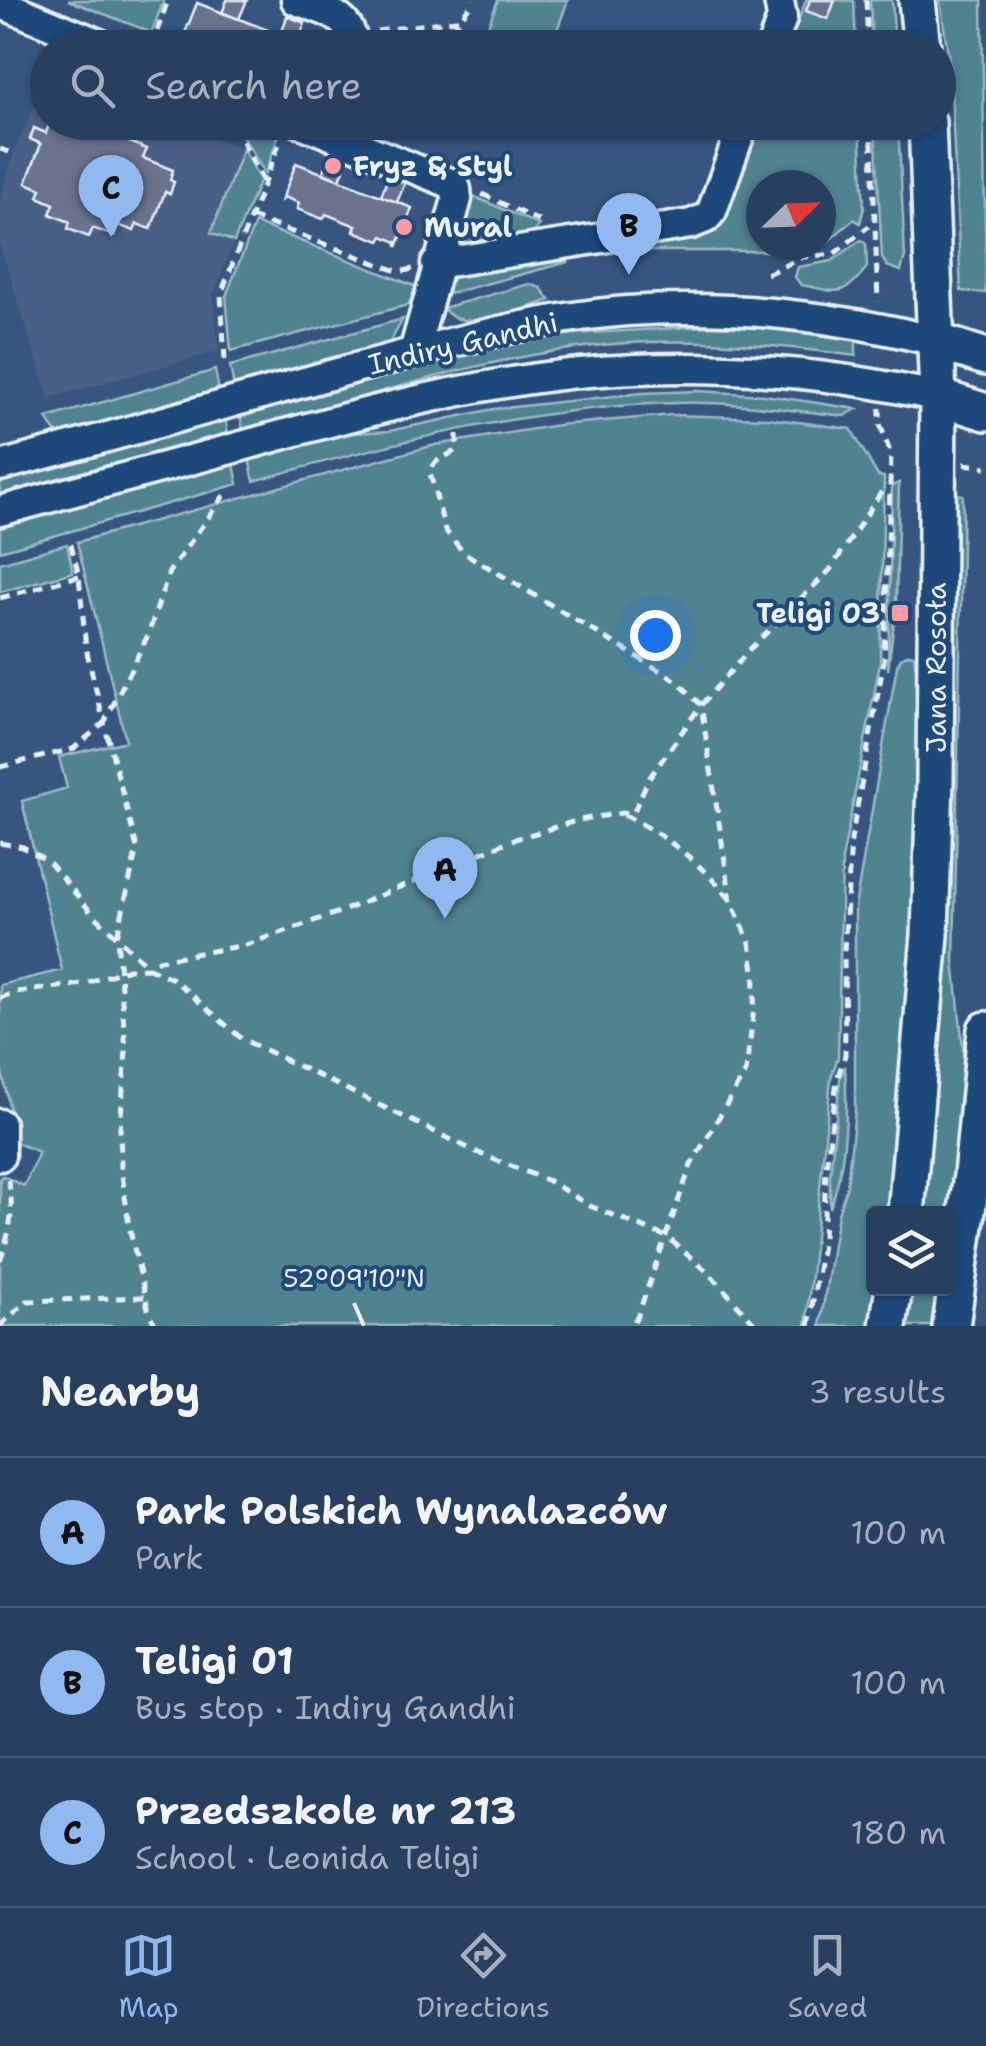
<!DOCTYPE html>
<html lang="en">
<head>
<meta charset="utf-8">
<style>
	:root { --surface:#284060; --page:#304766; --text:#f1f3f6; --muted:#a5afbd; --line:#445975; --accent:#90b9f0 }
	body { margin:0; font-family:"Shantell Sans",sans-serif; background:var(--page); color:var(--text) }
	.controls { position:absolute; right:30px; bottom:30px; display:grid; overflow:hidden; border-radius:10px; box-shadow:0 2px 8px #0004 }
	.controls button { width:90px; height:90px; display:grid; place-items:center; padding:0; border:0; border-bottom:2px solid var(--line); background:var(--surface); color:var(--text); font:50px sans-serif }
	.compass { position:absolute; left:746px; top:170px; width:90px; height:90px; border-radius:50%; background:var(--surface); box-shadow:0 2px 8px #0004; rotate:67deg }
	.you { position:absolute; left:655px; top:635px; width:35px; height:35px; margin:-25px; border:8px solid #fff; border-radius:50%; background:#1a73e8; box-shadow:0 0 0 15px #1a73e833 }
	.badge { display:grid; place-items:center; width:65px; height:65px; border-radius:50%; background:var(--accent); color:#111; font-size:32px; font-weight:700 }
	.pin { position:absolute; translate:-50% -82px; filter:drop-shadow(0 2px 5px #0008) }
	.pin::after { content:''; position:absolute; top:52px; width:35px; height:30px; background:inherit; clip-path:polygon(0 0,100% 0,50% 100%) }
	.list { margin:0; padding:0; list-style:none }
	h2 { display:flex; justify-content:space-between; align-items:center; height:130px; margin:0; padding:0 40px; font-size:42px }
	h2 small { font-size:32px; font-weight:400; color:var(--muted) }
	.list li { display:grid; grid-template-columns:65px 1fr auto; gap:30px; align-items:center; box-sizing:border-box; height:150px; padding:0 40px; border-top:2px solid var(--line) }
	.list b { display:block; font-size:38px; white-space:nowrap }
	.list p { margin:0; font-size:32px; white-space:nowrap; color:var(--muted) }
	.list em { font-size:32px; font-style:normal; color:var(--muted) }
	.icon { flex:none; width:55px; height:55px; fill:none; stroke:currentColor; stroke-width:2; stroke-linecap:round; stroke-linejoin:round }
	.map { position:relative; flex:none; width:986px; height:1326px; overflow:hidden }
	.search { position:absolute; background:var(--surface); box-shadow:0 2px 8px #0004; left:30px; right:30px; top:30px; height:110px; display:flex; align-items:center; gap:25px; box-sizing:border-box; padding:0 35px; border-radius:55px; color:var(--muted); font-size:38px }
	.sheet { height:580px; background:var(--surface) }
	nav { display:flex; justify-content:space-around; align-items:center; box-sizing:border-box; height:140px; border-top:2px solid var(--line); background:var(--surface); font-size:28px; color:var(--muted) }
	nav a { display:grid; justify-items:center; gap:5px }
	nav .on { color:var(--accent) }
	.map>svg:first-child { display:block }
	.built { fill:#496186 }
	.green { fill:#4f8390; stroke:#9cbac4; stroke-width:2.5 }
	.building { fill:#6a728e; stroke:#e8f1f8; stroke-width:2.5 }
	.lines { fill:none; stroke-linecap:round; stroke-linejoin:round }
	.minor-casing { stroke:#e8f1f8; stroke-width:35 }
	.major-casing { stroke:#e8f1f8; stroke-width:42 }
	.path { stroke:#e8f1f8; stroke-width:5; stroke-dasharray:10 8; stroke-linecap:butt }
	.minor { stroke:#1f4a7a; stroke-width:28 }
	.major { stroke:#1f4a7a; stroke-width:35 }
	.ticks { fill:none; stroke:#e8f1f8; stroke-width:4 }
	.poi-dot { fill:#ff9aa2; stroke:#1f4a7a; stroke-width:4 }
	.labels { text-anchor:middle; stroke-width:8; stroke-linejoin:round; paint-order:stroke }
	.poi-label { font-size:28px; font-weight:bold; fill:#e8f1f8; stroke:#1f4a7a; text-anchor:start }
	.street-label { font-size:28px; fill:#e8f1f8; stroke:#1f4a7a }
	.ticks-label { font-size:25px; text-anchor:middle; fill:#e8f1f8; stroke:#1f4a7a; stroke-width:8; stroke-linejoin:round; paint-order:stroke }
</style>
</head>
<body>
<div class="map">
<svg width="986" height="1326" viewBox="0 0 986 1326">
	<rect width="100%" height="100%" fill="#365680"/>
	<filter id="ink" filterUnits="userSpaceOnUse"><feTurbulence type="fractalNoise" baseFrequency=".01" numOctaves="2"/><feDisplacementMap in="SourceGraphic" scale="20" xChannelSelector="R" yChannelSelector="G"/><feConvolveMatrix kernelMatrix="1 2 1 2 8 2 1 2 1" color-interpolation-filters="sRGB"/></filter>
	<g filter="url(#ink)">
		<path class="built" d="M47,75L48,122L173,123L243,149L212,232L234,242L213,295L219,351L49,398L0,245V201L13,156Z"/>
		<path class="green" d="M68,0H164L146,47L142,48L148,31Z
			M498,0H568L551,47H480Z
			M806,0H810L828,19L835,0L854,1L856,47L788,48Z
			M870,0H892L895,47H872Z
			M940,0H982L986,293L961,291L950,67Z
			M243,123H275L282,126L265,174L238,128Z
			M758,123H860L864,208L860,223L854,219L826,243H821V185H761V245H791L790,251H620L623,248L716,232Z
			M875,123H898L905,256L901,271L887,266L882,258Z
			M243,149L260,180L234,242L211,233Z
			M473,196L539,225C527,247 486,244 464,247L459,241L460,222Z
			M255,223L417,287L408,305L231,351L226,296Z
			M861,240L866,244L867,267C842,300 838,291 801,285L795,277L798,267L832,261Z
			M567,257L568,262L440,296L444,282L452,276Z
			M529,284L541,288L550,300C521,309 464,337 443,308Z
			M403,319L389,344L379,349L234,387L230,366Z
			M709,326L754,327L856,340V356C776,345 694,337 613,344C487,355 365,397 243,431L240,414L539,336Z
			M215,370L219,391L65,434H57L47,418Z
			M697,391L764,395L857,409L844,416C789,410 732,401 676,403C531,407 393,442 254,481L249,459L336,434L389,431L494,409L642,393Z
			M673,415L767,418L851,429L878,476L884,477L880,663L842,860L838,1057L831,1078L806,1326H0V1178L3,1176L24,1186L39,1152L17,1143L0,1063V985L62,970L22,801L67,788L59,757L126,741L77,542L435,445L558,425Z
			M225,418L228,434L0,498V481Z
			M234,464L238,484L0,551V527Z
			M899,483L896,605L888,670L892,486Z
			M954,494L963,495L954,960L966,1077L949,1238L948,1214H920L946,946Z
			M67,544L73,572L0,592V563Z
			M909,654L914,655C923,714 919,772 918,831C915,959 905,1087 888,1213L874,1214V1288L877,1289L872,1326H820L838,1214L847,1186L855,1110V907L897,666L901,658Z
			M845,1066C848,1113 846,1164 830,1208V1176L840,1079Z
			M911,1289H941L935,1326H905Z"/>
		<path class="building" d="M227,0H247L239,19L222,13Z
			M810,0H835L828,19L806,11Z
			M197,3L239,19L313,47L198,48L200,44L185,38L181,43Z
			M287,16L305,23L298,41L281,35Z
			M50,122L80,134L85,124L147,149L143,158L173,170L170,180L174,182L170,194L165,192L151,229L137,224L134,231L118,225L114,236L93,228L89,237L68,229L70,222L50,214L54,204L38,197L41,189L26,183L41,144L30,139L34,128L46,133Z
			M330,154L347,161L340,180L323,173Z
			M296,163L412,208L397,247V242L383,236L380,241L354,231L356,226L326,214L323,219L297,209L299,203L284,197L281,202Z
			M388,177L405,183L397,202L381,196Z"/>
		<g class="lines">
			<defs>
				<path id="minor" d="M296,0C322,10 353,14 353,48
					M9,7L109,48
					M771,48L782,18L779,0
					M299,122L450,183L456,189L457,199L414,352
					M436,264L691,224L706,218L712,211L744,122
					M0,466C118,435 235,401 352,369C442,345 533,318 627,311C729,304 837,316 936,341
					M0,511C81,489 162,468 242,446C370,410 503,374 636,369C738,365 839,374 938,397
					M0,1124V1156"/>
				<path id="major" d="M917,0L922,48
					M936,341L986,357
					M938,397L986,412
					M906,1214L930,935L935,780L938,397L927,122
					M888,1326L894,1288
					M951,1326L972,1175L986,1030"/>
			</defs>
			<use href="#minor" class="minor-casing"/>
			<use href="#major" class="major-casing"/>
			<path class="path" d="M866,0L868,48
				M377,31L463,19
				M151,48L168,0
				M422,48L453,29L474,0
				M871,122L878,302
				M234,125L265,185
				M0,149L9,152
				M482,194L539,221
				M251,217L400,272L413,269
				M767,274L803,257L834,254L869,226
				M225,360L221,294L281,139
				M457,434V449C446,459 435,456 430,473L445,530L463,552L677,681L701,705L731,901L750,943L755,977L754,1009L746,1071L691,1165L638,1315L631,1326
				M964,464L986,467
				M0,598L79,576
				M0,767L73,749L104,723L86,648L79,576L69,537
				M624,815C666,835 700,863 730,899
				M0,843L23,847L48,861L91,912L149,968L173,979L242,1039L483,1155L549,1181L590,1206L667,1237L709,1273L757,1326
				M0,998L16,992L83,984L129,969L149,968L159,960L246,945L345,910L512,840L579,820L634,811L648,780L701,705L750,649L830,570L886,485
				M0,1260C10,1235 15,1206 8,1180
				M0,1326L27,1301L145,1297
				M156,1326L149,1313L129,1226L121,1167L120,1128L126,1051L117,937L137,848L104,723L148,635L169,572L225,494
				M809,1326L823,1238L826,1169L837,1079L845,1055L844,951L851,840L884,661L891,455L880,424V408"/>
			<use href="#minor" class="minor"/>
			<use href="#major" class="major"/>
		</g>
	</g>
	<path class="ticks" d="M354,1303L364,1326"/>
	<g class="poi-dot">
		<circle cx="333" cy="166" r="10"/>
		<circle cx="404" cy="227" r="10"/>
		<rect x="890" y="603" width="20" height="20" rx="5"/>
	</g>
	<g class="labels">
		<g class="poi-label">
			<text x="353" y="176">Fryz &amp; Styl</text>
			<text x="424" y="237">Mural</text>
			<text x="880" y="623" text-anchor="end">Teligi 03</text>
		</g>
		<g class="street-label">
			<text transform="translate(463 343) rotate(-13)" y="10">Indiry Gandhi</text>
			<text transform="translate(936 668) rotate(-90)" y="10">Jana Rosoła</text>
		</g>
	</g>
	<g class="ticks-label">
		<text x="354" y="1287">52°09'10"N</text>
	</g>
</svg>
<div class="controls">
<button><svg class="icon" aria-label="layers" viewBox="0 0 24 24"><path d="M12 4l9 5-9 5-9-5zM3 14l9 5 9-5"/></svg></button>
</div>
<svg class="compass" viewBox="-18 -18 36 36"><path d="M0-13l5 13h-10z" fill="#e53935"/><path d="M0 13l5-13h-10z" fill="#a5afbd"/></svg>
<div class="you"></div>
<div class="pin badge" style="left:445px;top:919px">A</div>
<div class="pin badge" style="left:629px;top:275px">B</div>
<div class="pin badge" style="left:111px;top:237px">C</div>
<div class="search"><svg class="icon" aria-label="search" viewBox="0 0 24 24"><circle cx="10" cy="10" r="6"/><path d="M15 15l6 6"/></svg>Search here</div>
</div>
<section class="sheet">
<h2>Nearby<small>3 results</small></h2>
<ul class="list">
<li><span class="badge">A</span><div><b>Park Polskich Wynalazców</b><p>Park</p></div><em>100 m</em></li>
<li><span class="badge">B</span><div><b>Teligi 01</b><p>Bus stop · Indiry Gandhi</p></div><em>100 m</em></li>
<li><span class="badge">C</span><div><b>Przedszkole nr 213</b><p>School · Leonida Teligi</p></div><em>180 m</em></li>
</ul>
</section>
<nav>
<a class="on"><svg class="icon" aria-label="map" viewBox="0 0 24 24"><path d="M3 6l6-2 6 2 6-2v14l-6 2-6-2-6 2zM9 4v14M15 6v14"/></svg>Map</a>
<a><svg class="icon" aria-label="directions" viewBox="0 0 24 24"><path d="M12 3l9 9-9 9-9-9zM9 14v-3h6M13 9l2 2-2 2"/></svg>Directions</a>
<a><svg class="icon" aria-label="saved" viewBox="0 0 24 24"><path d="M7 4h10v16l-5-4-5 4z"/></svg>Saved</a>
</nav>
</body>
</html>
